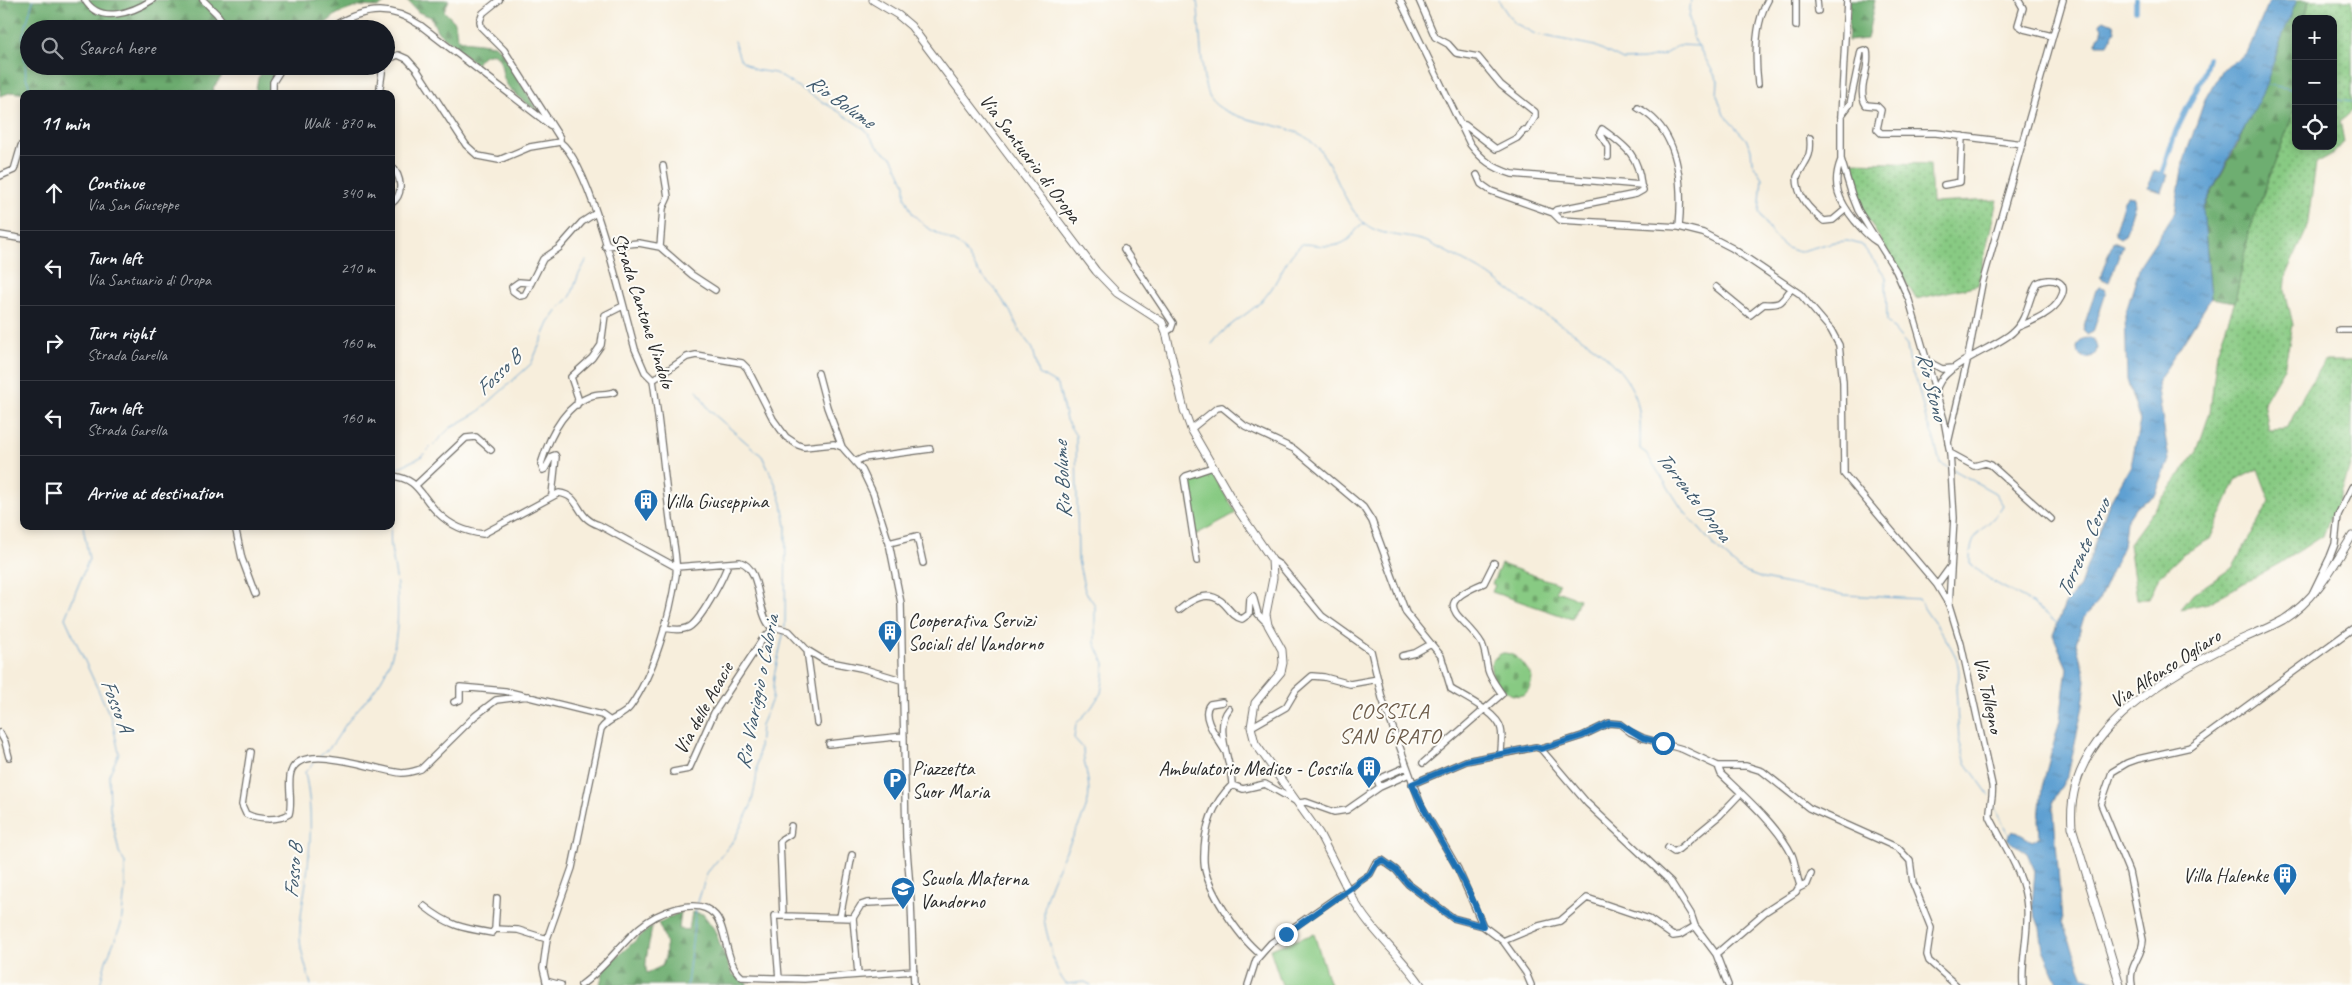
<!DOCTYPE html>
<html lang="en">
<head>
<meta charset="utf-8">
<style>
	:root { --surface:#171b24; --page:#242831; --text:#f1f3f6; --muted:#9ea1a6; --line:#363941 }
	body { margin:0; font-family:Caveat,sans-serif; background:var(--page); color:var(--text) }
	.controls { position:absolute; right:15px; top:15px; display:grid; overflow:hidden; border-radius:10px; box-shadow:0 2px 8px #0003 }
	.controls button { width:45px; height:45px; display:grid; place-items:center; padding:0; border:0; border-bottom:1px solid var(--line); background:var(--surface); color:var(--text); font:25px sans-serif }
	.stop { position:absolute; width:15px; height:15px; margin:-11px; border:4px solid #1f6fb2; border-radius:50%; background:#fff }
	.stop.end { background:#1f6fb2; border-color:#fff; box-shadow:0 1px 5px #0008 }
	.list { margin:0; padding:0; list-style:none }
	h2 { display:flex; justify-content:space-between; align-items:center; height:65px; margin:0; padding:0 20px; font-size:21px }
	h2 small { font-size:16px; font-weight:400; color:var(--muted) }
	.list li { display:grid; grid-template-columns:32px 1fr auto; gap:15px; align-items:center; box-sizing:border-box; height:75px; padding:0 20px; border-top:1px solid var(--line) }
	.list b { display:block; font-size:19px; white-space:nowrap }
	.list p { margin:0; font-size:16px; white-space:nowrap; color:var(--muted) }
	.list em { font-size:16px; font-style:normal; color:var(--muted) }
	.icon { flex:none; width:28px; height:28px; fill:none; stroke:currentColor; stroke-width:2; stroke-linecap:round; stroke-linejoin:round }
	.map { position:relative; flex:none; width:2352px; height:985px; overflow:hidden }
	.search { position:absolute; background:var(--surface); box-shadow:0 2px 8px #0003; left:20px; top:20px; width:375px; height:55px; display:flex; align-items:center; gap:12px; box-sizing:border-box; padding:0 18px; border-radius:28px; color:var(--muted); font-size:19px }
	.panel { position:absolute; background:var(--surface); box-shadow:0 2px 8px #0003; left:20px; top:90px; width:375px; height:440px; border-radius:10px }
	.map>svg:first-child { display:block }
	.grass { fill:url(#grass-dots); stroke:#5a7a57 }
	.forest { fill:url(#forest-firs); stroke:#4c6c4e }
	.cemetery { fill:url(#cemetery-stones); stroke:#5a7a57 }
	.park { fill:#88ca83; stroke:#5a7a57 }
	.water { fill:url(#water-ripples); stroke:#45667e }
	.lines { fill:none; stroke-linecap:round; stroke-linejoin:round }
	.stream { stroke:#5fa0d2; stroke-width:1 }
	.canal { stroke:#5fa0d2; stroke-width:5.5 }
	.minor-casing { stroke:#726f69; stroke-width:8 }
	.major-casing { stroke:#726f69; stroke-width:9 }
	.minor { stroke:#fff; stroke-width:5.5 }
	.major { stroke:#fff; stroke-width:7 }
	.major-bridge-casing { stroke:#726f69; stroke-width:9; stroke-linecap:butt }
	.major-bridge { stroke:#fff; stroke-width:7 }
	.route { stroke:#1f6fb2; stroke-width:6 }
	.labels { text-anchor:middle; stroke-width:4; stroke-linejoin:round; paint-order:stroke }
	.street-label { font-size:20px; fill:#2b2b2b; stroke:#fdfcf7 }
	.poi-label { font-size:20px; fill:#2b2b2b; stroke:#fdfcf7; text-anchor:start }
	.water-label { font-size:21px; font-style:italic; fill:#405a6e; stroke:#fdfcf7 }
	.quarter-label { font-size:22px; letter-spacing:1px; fill:#6c5b49; stroke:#fdfcf7 }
</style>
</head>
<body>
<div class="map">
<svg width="2352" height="985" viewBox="0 0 2352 985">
	<defs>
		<pattern id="grass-dots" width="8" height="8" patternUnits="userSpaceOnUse" patternTransform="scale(1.25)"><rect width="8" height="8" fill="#88ca83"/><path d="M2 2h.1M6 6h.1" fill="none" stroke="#6fa46b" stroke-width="1.8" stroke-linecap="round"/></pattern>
		<pattern id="forest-firs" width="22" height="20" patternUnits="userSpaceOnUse" patternTransform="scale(1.25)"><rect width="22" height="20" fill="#6eae71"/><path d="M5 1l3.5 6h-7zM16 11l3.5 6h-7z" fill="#5b8e5d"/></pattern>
		<pattern id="cemetery-stones" width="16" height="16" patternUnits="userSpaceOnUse" patternTransform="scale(1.25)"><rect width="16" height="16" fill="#88ca83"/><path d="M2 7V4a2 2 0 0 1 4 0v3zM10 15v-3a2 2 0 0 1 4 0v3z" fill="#6fa46b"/></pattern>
		<pattern id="water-ripples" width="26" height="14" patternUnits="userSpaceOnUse" patternTransform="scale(1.25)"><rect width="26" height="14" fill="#5fa0d2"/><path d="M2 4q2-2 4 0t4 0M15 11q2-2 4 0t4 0" fill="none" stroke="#4f83ab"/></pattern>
	</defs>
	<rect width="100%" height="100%" fill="#fdfcf7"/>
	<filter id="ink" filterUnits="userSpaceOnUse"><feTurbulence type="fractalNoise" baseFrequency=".02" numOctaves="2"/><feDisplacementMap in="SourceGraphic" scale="10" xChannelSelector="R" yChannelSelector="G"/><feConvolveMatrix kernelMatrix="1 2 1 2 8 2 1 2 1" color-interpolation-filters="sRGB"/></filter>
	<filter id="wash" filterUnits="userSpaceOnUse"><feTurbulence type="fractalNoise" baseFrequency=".0096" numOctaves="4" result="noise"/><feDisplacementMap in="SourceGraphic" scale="20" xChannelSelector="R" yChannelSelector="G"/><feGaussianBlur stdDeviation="1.12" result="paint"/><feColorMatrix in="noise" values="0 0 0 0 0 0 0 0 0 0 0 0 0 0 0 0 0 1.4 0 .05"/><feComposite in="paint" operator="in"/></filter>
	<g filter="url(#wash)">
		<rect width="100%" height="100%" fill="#f7eedc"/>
		<path class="grass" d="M2309,0H2352V110L2340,121L2344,142L2334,153L2316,163L2307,229L2287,272L2285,290L2293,325L2284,368L2264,402L2269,430L2287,429L2304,394L2324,361H2352V460L2340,497L2322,536L2280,563L2208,603L2181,609L2193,594L2233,567L2270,501L2258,469L2236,480L2210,539L2184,553L2158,578L2149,599H2137L2129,544L2197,451L2210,412L2217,352L2235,301L2249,232L2296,106V146H2333V19H2305Z
			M1851,162L1930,164L1932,203L1997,200L1978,285L1916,299L1864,212Z"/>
		<path class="forest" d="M0,0H389L379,7L359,6L337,14L319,29H29V66H225L222,76L213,88L216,94H26L12,92L0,96Z
			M402,0H449L444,11L455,22L457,37L464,41L495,45L504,54L538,112C527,103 510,94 504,79C501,70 503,62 495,54C485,53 481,56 476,64L437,31L431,17L418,12L408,1Z
			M1850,0H1875L1867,39L1848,41Z
			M2297,0H2309L2305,19H2296V106L2249,232L2235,302L2211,298L2203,209L2238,143Z
			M266,66H279L272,78L269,94H255L258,78Z
			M681,912L679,929L689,930L692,912L703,914L714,929L732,974L747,982V985H600L604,968L652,926C651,938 643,964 647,973L662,966C669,949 666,939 658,923Z"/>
		<path class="cemetery" d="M1501,564L1559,584L1556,591L1579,599L1572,619L1492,592L1495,585L1492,584Z
			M1503,653C1517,653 1525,665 1532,677C1528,725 1465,667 1503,653Z"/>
		<path class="park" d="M1212,473L1236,513L1195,535L1187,483Z
			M1314,934L1330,985H1282L1270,949Z"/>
		<path class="water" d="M2270,0H2297L2282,37L2264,90L2203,208L2211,298L2157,383L2169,460L2155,496L2136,507L2126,522L2123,546L2097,604L2084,617L2076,643L2086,680L2083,706L2068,775L2053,801L2062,922L2084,977L2101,985H2059L2043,949L2040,928L2032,907L2035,871L2027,853L2007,839L2013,830L2032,841L2040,837L2039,819L2042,787L2060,720L2067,668L2053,635L2065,604L2080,586L2108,506L2131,465L2140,421L2127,380L2125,315L2141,263L2175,212L2183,163L2205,99L2222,69L2247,53Z
			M2104,20L2113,24L2115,31L2108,44H2096L2097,37L2101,35L2103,28L2100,23Z
			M2154,170L2168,175L2162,192L2148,188Z
			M2128,196L2134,197L2135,204L2125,235L2120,238L2115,235V230L2124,201Z
			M2113,241L2123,245L2109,282L2100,278Z
			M2100,287L2104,288L2106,293L2093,332L2087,335L2083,329L2096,290Z
			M2077 348a10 10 0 1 1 20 0a10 10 0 1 1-20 0Z"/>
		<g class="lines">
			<path class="stream" d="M1197,0C1200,20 1201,84 1209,97C1225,122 1277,121 1302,135C1335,153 1337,198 1364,223C1381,238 1409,234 1429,243C1449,253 1470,264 1489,275C1502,284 1515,295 1528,304C1566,330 1613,349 1634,393C1642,411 1640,429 1640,449L1646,453L1682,509L1717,549L1742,571L1763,579L1845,595L1919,599C1931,625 1970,656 1956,688L1959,740L1966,763L1989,795
				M1498,0L1513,22L1535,34L1595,46L1623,60L1644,59L1663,55L1679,45L1699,46
				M1691,0L1689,18L1693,37L1718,81L1717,95L1724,115L1746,139L1751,149L1752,162L1762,178L1759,212L1773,236L1787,248L1798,252L1834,242L1848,241L1862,245L1886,277L1887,321L1907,345L1911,371L1917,382L1927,424L1933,436L1940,463L1948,467
				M734,41L740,59L755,70L775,73L841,113L865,129L878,147L893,158L905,184V197L912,213L926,227L962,247L979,273L995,289L1010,311L1020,332L1033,349L1039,374L1058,385L1066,420L1076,436L1078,560L1085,591L1095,605V643L1104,663V675L1101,693L1091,708L1076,724L1074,738L1083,748C1083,767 1093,785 1087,805C1078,834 1042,887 1044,915C1044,924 1047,933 1049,941C1052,956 1056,972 1066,984L1085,982L1091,985
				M2265,84L2296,90
				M32,94L26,77L23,36L33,0
				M2333,98L2352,101
				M1212,344C1227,322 1255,313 1270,291C1281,275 1286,257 1302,244C1318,244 1332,250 1346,241C1354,236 1355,228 1364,224
				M697,390L709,410L762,456L775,483L782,503L786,526L785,627
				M1954,470L1995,493L2003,505C1988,531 1969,527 1970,564L1992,581L2032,603L2059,625
				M394,473L397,468L421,457L450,428L477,413L531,364L549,323L558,310L571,296L578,276L586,261
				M391,487L393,480
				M391,496V520
				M83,526L89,559L65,618L112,720L119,753L109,775L110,809L119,852L125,863V888L121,925L106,961L100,985
				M320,756C335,744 335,740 346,724C355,711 368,699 377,686C398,657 399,621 397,587C396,566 388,548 391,526
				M1993,804L2007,832L2011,835
				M697,905L707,873L734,840L751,806L756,781L761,725L772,699L774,676L784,631
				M311,985C307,970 300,952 300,936C300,918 303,901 306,883C311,845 313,809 305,772L314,763
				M687,985L696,909"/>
			<path class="canal" d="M2136,10V0
				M2160,179L2176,131L2203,76L2208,58"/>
		</g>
	</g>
	<g filter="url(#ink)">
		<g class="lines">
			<defs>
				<path id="minor" d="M85,0C100,25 133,12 152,0
					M203,0L217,14L228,29
					M499,0L483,13L480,21L481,27L504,50L560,138V142
					M1400,0L1470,144C1482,160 1493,168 1512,174L1641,185L1643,190L1636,194L1556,210L1553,213L1560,220L1679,227L1703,233L1732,248L1800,294L1831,330L1839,345L1843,382L1844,474L1937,585L1949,605L1961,644L1992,785C1994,796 1989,806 1990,817C2004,846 2025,875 2027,907C2029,933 2021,959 2023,985
					M1419,0L1435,37L1448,44L1456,53L1478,57L1501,85L1535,112V117L1527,130H1524L1517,138L1496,149L1465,125L1460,124
					M1817,0L1818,11
					M1847,0L1841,116V159L1852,195L1858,210L1896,271L1909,300L1944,420L1950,453L1954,518L1949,605
					M2019,1L2023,8L2018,25L2024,29L2052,36
					M1796,26V0
					M328,29C360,9 388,3 420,25L550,125
					M386,60L398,55L407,59L417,70L466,145L478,156L499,160L530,147L560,142
					M1758,84C1755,57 1754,24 1768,0
					M273,94V82L283,66
					M379,94L383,66
					M1638,108C1680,130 1683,184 1679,227
					M1841,116L1850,104L1861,51L1864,50L1867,51C1871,68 1856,90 1866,105L1877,106L1881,110L1877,129L1881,133H1936L2023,144
					M1810,138C1812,159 1805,160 1797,177C1797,197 1809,209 1824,221L1833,220L1846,209
					M1608,157V147L1600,133L1602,129C1626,147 1638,154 1641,185
					M1841,160C1831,185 1839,201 1855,221C1862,229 1867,236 1877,242
					M391,165C401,176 405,194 391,204
					M1477,175L1481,184L1491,191L1553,213
					M0,176L14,170L21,146
					M1944,185L1960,182L1962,136
					M0,235L24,239
					M605,246L639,243L660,247L692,275L715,290
					M660,247L663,208L668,197L663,166
					M1124,249L1173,323L1171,329L1166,332
					M531,283L519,282L512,287L513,291L520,296L525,295L543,259L559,248L582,222L596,213
					M1716,287L1750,315L1764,304C1781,305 1781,303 1791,289
					M2339,330H2352
					M1927,361L1942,369L1953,368
					M818,373L827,407L842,447
					M653,380L687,357L696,355L742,363L747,368L773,419L786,437L798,445L804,447L834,444L842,447L862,470L873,493L889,543L901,603L906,837L911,901L914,985
					M1936,393C1938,365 1995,349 2013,332C2028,319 2028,298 2037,283C2051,276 2071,281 2060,299C2053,313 2032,321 2018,327
					M577,405L578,398L571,377L592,358L601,345L605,315L623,306
					M1191,429L1217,408L1222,407L1245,426L1294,449L1363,507L1372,521L1406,613L1441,656L1451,689C1464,697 1498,713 1501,729C1503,736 1501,745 1501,753
					M1948,443L1968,357L1982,284L2063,0
					M1950,453L1974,466L1985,463L1991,465L2051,519
					M855,462L863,458L930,449
					M391,476C419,478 420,496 438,513C450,525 466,532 483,534L559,493C582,496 575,518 599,525L676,567L740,562C762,568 756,610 770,626L789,631L807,650L825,661L861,668L901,680
					M416,485L466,438L476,437L491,450
					M552,495L556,457L555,455L552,456L545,469L543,470L541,464C549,438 563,406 591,396C598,393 607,395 614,392
					M235,526L242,559L255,594
					M889,543L917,536L923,563
					M1272,560L1280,565L1322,616L1371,651L1382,698L1421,805L1458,869L1483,926L1503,941L1526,973L1531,985
					M1197,561L1184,478L1186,476L1213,467
					M1937,585L1950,567
					M2313,592L2330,557L2335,544L2338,515L2352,487
					M1179,610C1191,600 1206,590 1221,601C1229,607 1231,616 1242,619L1249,614L1250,599L1253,596L1258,614L1268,624
					M664,628C671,629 680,631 687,628C699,625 725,575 728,563
					M807,650L817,723
					M1402,656L1415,653L1431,644
					M454,702L460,700V687L505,691L602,715L609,720
					M1222,702L1210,704C1199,716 1219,740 1225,751
					M1229,709C1213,728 1232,762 1232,785
					M1251,727L1286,707L1296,690L1312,676L1324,677L1350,684L1378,679
					M0,733L5,742L9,757
					M829,744L904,736
					M1541,749L1587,803L1671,882L1691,914L1695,926L1716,954L1728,985
					M250,752L242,805L246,814C257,820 278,821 289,814C293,801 287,784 291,772C301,740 380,772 402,773C409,773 414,771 421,769L475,716L496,700L528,696
					M1423,763L1502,694C1497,687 1490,678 1488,670C1486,661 1486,653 1482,644C1465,614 1426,607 1484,583L1494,563
					M1406,767L1377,780L1380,787L1409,774
					M673,772L689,769L714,713L762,640L774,628
					M1412,784L1466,761L1536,747L1541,749L1582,736L1609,723L1620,724L1630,732L1643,738L1682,749L1718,766H1746L1762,771L1809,808L1898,848L1910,861L1913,883L1931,928L1927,955L1929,961L1956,985
					M1668,848L1674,852L1679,849L1719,816L1741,793
					M1799,888L1807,884L1811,874
					M424,906C449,926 462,928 492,933L495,929L497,898
					M783,916L853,918L861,905L867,903L911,901
					M840,917L852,855
					M853,918L858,974
					M495,929L518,930L547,939
					M1503,941L1539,926L1560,921L1587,898L1649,919L1673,936L1680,935L1695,926
					M1260,954C1240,938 1205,888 1204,862C1203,833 1211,805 1232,785L1243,789L1265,784L1299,803L1306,802L1334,812L1347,810L1380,787
					M1716,954L1765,912L1796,892L1800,885C1796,876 1796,864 1792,855C1778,826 1744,796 1721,774L1718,766
					M779,979L774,916H783L780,842L782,839L790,834L791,826
					M546,981L561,985
					M547,985L543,968L547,939L572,868L601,729C609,717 622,718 630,707C654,674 670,616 676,575C678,558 672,537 670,519C664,473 660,426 653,380L645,372L635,349C623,306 591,165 560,142
					M581,985C603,970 619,946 639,928C656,913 697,895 715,915C727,928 725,964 742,977L804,979L914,971
					M1248,985L1256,960L1271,943L1370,874L1375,864L1382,860L1396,870L1408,884L1453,918L1483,926
					M2132,985C2128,965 2142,958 2143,940L2129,872L2101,804L2112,772L2127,763L2138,759L2191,747L2352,629"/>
				<path id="major" d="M873,0L898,15L911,26L1096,271L1117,293L1162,322L1166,332L1184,410L1191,429L1238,510L1272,560L1273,578L1266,614L1268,625L1282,650L1283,663L1281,672L1255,703L1251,727L1255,743L1319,833L1345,884
					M1352,897C1370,931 1400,954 1421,985
					M2120,985L2072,827C2064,736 2160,679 2231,644C2248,636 2267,629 2283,620C2315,600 2333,567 2352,536"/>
			</defs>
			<use href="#minor" class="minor-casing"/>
			<use href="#major" class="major-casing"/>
			<use href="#minor" class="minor"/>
			<use href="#major" class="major"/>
			<defs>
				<path id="major-bridge" d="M1345,884L1352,897"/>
			</defs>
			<use href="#major-bridge" class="major-bridge-casing"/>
			<use href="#major-bridge" class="major-bridge"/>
		</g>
	</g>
	<g class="lines" filter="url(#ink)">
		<path class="route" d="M1286,934L1370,874L1376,864L1382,860L1396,870L1408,884L1453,918L1483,926C1466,875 1433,833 1412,784L1466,761L1536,747L1541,749L1582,736L1609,723L1620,724L1643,738L1663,743"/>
	</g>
	<defs>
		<symbol id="building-pin" viewBox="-11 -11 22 30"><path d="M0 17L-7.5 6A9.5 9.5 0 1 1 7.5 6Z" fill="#1f6fb2" stroke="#fdfcf7"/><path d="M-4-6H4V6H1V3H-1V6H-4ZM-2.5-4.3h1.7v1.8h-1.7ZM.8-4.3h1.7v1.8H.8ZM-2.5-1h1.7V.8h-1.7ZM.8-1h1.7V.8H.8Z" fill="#fff"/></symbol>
		<symbol id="parking-pin" viewBox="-11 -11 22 30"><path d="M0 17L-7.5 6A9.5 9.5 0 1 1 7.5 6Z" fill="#1f6fb2" stroke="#fdfcf7"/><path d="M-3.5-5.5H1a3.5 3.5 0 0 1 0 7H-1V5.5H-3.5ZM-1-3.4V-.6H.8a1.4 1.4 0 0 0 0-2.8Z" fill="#fff"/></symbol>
		<symbol id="school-pin" viewBox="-11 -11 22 30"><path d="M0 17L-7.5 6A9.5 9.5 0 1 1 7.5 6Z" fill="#1f6fb2" stroke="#fdfcf7"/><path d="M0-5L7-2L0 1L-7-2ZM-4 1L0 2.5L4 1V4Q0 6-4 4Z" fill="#fff"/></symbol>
	</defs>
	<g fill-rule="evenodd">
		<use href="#building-pin" x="632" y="487" width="28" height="38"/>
		<use href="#building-pin" x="876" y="618" width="28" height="38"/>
		<use href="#building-pin" x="1355" y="754" width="28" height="38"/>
		<use href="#parking-pin" x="881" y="766" width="28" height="38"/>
		<use href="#building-pin" x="2271" y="861" width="28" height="38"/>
		<use href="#school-pin" x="889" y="875" width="28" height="38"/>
	</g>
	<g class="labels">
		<g class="street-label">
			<text transform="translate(1031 158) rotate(53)" y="7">Via Santuario di Oropa</text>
			<text transform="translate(644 310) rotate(72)" y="7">Strada Cantone Vindolo</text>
			<text transform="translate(2165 668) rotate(-33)" y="7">Via Alfonso Ogliaro</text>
			<text transform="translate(1989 695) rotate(78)" y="7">Via Tollegno</text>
			<text transform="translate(703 708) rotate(-61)" y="7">Via delle Acacie</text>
		</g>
		<g class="poi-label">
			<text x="664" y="508">Villa Giuseppina</text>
			<text x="908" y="627">Cooperativa Servizi<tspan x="908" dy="23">Sociali del Vandorno</tspan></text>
			<text x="912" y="775">Piazzetta<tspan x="912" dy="23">Suor Maria</tspan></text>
			<text x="1352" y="775" text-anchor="end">Ambulatorio Medico - Cossila</text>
			<text x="2268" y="882" text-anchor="end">Villa Halenke</text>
			<text x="920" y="885">Scuola Materna<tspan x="920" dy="23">Vandorno</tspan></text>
		</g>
		<g class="water-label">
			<text transform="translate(841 101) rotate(35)" y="7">Rio Bolume</text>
			<text transform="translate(498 373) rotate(-44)" y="7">Fosso B</text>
			<text transform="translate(1932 386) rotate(75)" y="7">Rio Stono</text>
			<text transform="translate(1062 480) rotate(-93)" y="7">Rio Bolume</text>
			<text transform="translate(1694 496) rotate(52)" y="7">Torrente Oropa</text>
			<text transform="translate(2083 548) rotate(-66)" y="7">Torrente Cervo</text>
			<text transform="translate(757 692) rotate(-79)" y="7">Rio Viariggio o Caloria</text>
			<text transform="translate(117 705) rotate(69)" y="7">Fosso A</text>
			<text transform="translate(293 871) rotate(-85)" y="7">Fosso B</text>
		</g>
		<g class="quarter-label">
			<text x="1390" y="718">COSSILA<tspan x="1390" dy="25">SAN GRATO</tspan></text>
		</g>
	</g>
</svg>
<div class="controls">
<button>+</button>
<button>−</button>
<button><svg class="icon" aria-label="locate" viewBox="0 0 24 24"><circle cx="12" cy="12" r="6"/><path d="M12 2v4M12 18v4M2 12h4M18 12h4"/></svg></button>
</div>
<div class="stop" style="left:1663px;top:743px"></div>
<div class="stop end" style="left:1286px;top:934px"></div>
<div class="search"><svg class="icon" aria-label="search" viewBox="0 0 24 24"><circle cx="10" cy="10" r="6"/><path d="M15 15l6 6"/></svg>Search here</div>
<section class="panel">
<h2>11 min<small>Walk · 870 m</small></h2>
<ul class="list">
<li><svg class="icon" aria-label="ahead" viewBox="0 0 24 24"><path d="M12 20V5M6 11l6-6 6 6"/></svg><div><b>Continue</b><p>Via San Giuseppe</p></div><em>340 m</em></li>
<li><svg class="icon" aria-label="left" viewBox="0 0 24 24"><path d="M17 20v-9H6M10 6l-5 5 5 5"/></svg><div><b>Turn left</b><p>Via Santuario di Oropa</p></div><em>210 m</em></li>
<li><svg class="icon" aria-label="right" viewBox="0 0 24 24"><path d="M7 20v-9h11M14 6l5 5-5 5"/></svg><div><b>Turn right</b><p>Strada Garella</p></div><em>160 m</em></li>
<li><svg class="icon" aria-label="left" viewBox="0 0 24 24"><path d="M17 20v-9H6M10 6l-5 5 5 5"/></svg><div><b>Turn left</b><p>Strada Garella</p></div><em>160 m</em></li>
<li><svg class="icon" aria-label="arrive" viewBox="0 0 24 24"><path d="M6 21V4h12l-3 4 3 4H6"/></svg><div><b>Arrive at destination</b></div></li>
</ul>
</section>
</div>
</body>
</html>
